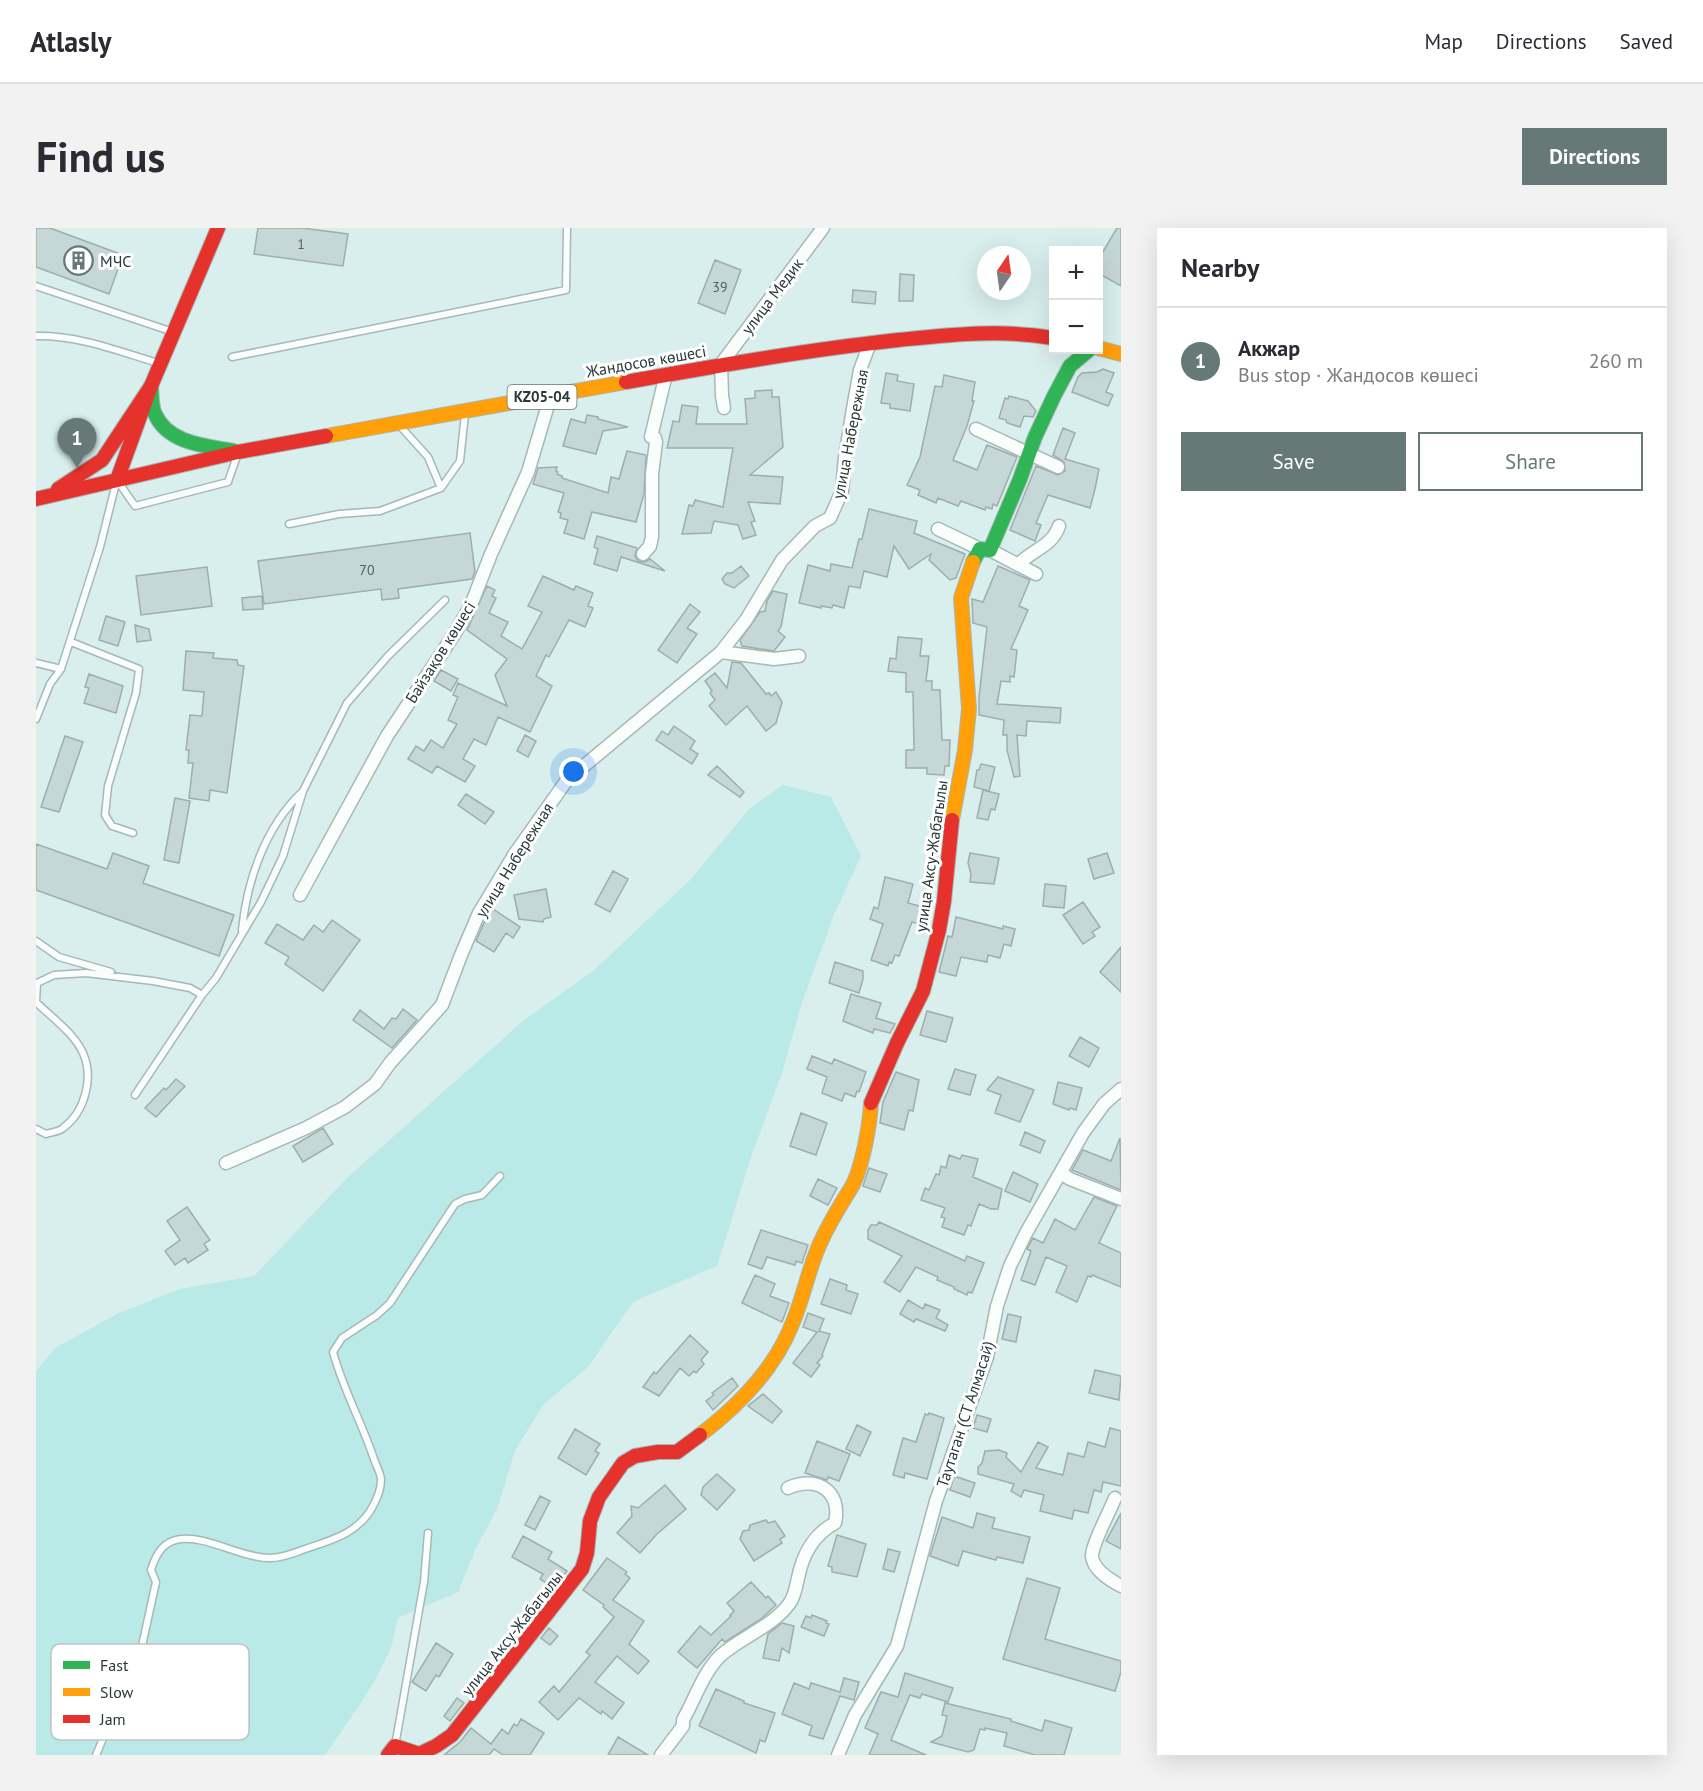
<!DOCTYPE html>
<html lang="en">
<head>
<meta charset="utf-8">
<style>
	:root { --surface:#fff; --page:#f2f2f3; --text:#2b2b33; --muted:#7c7c81; --line:#e1e1e2; --accent:#667977 }
	body { margin:0; font-family:"PT Sans",sans-serif; background:var(--page); color:var(--text) }
	.controls { position:absolute; right:18px; top:18px; display:grid; overflow:hidden; border-radius:0px; box-shadow:0 6px 24px #0002 }
	.controls button { width:54px; height:54px; display:grid; place-items:center; padding:0; border:0; border-bottom:2px solid var(--line); background:var(--surface); color:var(--text); font:30px sans-serif }
	.compass { position:absolute; left:941px; top:18px; width:54px; height:54px; border-radius:50%; background:var(--surface); box-shadow:0 6px 24px #0002; rotate:13deg }
	.you { position:absolute; left:538px; top:544px; width:21px; height:21px; margin:-15px; border:4px solid #fff; border-radius:50%; background:#1a73e8; box-shadow:0 0 0 9px #1a73e833 }
	.badge { display:grid; place-items:center; width:39px; height:39px; border-radius:50%; background:var(--accent); color:#fff; font-size:20px; font-weight:700 }
	.pin { position:absolute; translate:-50% -50px; filter:drop-shadow(0 2px 3px #0008) }
	.pin::after { content:''; position:absolute; top:32px; width:21px; height:18px; background:inherit; clip-path:polygon(0 0,100% 0,50% 100%) }
	.list { margin:0; padding:0; list-style:none }
	h2 { display:flex; justify-content:space-between; align-items:center; height:78px; margin:0; padding:0 24px; font-size:26px }
	h2 small { font-size:20px; font-weight:400; color:var(--muted) }
	.list li { display:grid; grid-template-columns:39px 1fr auto; gap:18px; align-items:center; box-sizing:border-box; height:108px; padding:0 24px; border-top:2px solid var(--line) }
	.list b { display:block; font-size:22px; white-space:nowrap }
	.list p { margin:0; font-size:20px; white-space:nowrap; color:var(--muted) }
	.list em { font-size:20px; font-style:normal; color:var(--muted) }
	.actions { display:flex; gap:12px; padding:18px 24px }
	.actions a { flex:1; padding:14px 0; border:2px solid var(--accent); border-radius:0px; text-align:center; font-size:21px; color:var(--accent) }
	.actions .main { background:var(--accent); color:#fff }
	.map { position:relative; flex:none; width:1085px; height:1527px; overflow:hidden; border-radius:0px }
	header { display:flex; align-items:center; gap:36px; box-sizing:border-box; height:84px; padding:0 30px; background:var(--surface); border-bottom:2px solid var(--line) }
	header strong { font-size:28px }
	nav { display:flex; gap:33px; margin-inline-start:auto; font-size:21px }
	.intro { display:flex; align-items:center; justify-content:space-between; box-sizing:border-box; height:144px; padding:0 36px }
	h1 { margin:0; font-size:42px }
	.button { padding:15px 27px; border-radius:0px; background:var(--accent); color:#fff; font-size:21px; font-weight:700 }
	main { display:flex; gap:36px; padding:0 36px }
	aside { flex:1; background:var(--surface); border-radius:0px; box-shadow:0 6px 24px #0002 }
	.map>svg:first-child { display:block }
	.green { fill:#baeae7 }
	.building { fill:#c5d7d6; stroke:#9caead; stroke-width:1.5 }
	.lines { fill:none; stroke-linecap:round; stroke-linejoin:round }
	.lane-casing { stroke:#a6b8b7; stroke-width:9 }
	.street-casing { stroke:#a6b8b7; stroke-width:15 }
	.fast-casing { stroke:#a6b8b7; stroke-width:16 }
	.slow-casing { stroke:#a6b8b7; stroke-width:16 }
	.jam-casing { stroke:#a6b8b7; stroke-width:16 }
	.lane { stroke:#f9fdfc; stroke-width:6 }
	.street { stroke:#f9fdfc; stroke-width:12 }
	.fast { stroke:#30b455; stroke-width:14 }
	.slow { stroke:#ff9f0a; stroke-width:14 }
	.jam { stroke:#e5322d; stroke-width:14 }
	.labels { text-anchor:middle; stroke-width:6; stroke-linejoin:round; paint-order:stroke }
	.number-label { font-size:14px; fill:#506060 }
	.shield { fill:#fff; stroke:#697474; stroke-width:1.5 }
	.shield-label { font-size:15px; font-weight:bold; fill:#293938 }
	.poi-label { font-size:16px; fill:#293938; stroke:#fff; text-anchor:start }
	.street-label { font-size:16px; fill:#293938; stroke:#fff }
	.key { fill:#fff; stroke:#bfc4c3; stroke-width:1.5 }
	.key-label { font-size:16px; fill:#293938 }
</style>
</head>
<body>
<header>
<strong>Atlasly</strong>
<nav><a>Map</a><a>Directions</a><a>Saved</a></nav>
</header>
<div class="intro"><h1>Find us</h1><a class="button">Directions</a></div>
<main>
<div class="map">
<svg width="1085" height="1527" viewBox="0 0 1085 1527">
	<rect width="100%" height="100%" fill="#d8efed"/>
	<path class="green" d="M747,557L795,569L825,628L797,689L765,778L746,845L714,932L681,1038L597,1074L552,1139L507,1177L479,1223L461,1281L440,1320L422,1364L362,1390C359,1401 358,1415 352,1426C336,1463 311,1494 289,1527H0V1143L19,1120L83,1085L144,1061L218,1048L312,949L487,793L557,743L654,652L714,580Z"/>
	<path class="building" d="M0,0H14L87,27L73,66L0,39Z
		M222,0H266L312,6L307,38L218,26Z
		M1081,0H1085V58L1062,45V32Z
		M679,32L705,42L689,86L662,75Z
		M864,46L878,47L877,73H863Z
		M817,62L840,64L839,76L816,74Z
		M1067,141L1078,145L1070,164L1077,167L1072,178L1036,164L1042,149L1046,145L1061,144Z
		M850,145L862,147L861,153L878,156L874,183L854,180V176L845,175Z
		M908,147L939,154L936,173H938L931,198L917,232L941,242L951,217L981,229L961,278L957,276L956,281L950,279L949,282L925,273L922,278L902,270L900,275L882,267L884,262L871,257L884,229L899,158L906,159Z
		M736,162V169H743L747,219L714,247L747,249L744,276L712,274L719,293L715,294L720,307L707,311L702,297L678,293L675,305L646,306L653,277L657,278L659,272L687,279L697,220H631L637,193L643,194L646,177L662,179L660,196H711L709,171L719,170V163Z
		M973,168L992,173L1000,183L997,189L988,188L984,199L971,195L970,192L963,190L969,170L972,171Z
		M551,187L562,189V191L592,199L567,203L560,226L527,218L535,191L549,195Z
		M1027,200L1039,205L1029,231L1063,241L1059,261L1054,280L1012,267L1000,295L1005,297L999,313L974,302L1000,238L1022,247L1029,243L1028,234L1017,227Z
		M591,223L610,227L608,266L600,294L556,284L548,311L528,305L532,292L524,290L525,285L522,284L528,265L497,256L502,240L521,239L520,243L522,244L521,246L526,248V250L572,265L575,249L583,251Z
		M833,281L881,293L878,305L929,326L920,350L914,352L893,332L895,326L873,341L858,318L851,349L828,343L824,360L813,358L808,380L797,377L796,380L785,378V380L763,375L772,337L794,343L795,336L816,340L823,311H826Z
		M434,305L439,344L436,351L362,361L363,370L346,372L345,361L228,376L222,333Z
		M561,308L601,320L599,328L602,333L609,334L614,331L629,343L585,329L581,343L558,336L562,321L558,319Z
		M705,338L713,348L698,360L689,356L686,351L691,345H696Z
		M962,338L994,352L983,378L992,382L975,421L981,422L978,449L974,448V454L965,453L961,476L1025,480L1024,495L991,493L990,508L981,507L984,548L978,549L971,522V507H967L968,492L943,487V469L951,399L937,395L936,371L947,374Z
		M171,339L176,378L105,387L100,348Z
		M507,348L538,362L540,358L557,365L552,378L557,380L549,399L533,392L513,429L510,427L500,448L516,458L494,504L462,489L450,517L438,511L427,531L439,538L429,554L401,538L396,545L372,531L380,518L388,523L395,512L407,520L421,496L412,492L422,469L417,467L422,455L471,478L459,447L471,431L431,402L451,358L459,362L456,368L460,370L453,385L472,394L465,408L486,421L506,384L492,378Z
		M737,363L751,366L745,399L742,403L749,409L738,423L706,418L704,412L724,384L729,383L731,373Z
		M226,368L227,381L207,382L206,370Z
		M654,376L664,384L651,400L661,406L641,435L622,422Z
		M70,388L89,394L82,418L63,412Z
		M99,397L113,401L115,412L101,414Z
		M862,409L886,411L884,428H893L890,453H896V462H904L906,512H914L913,538H909L908,547L891,546V540H870V522H878L877,464H870V445L852,443L854,430L860,431Z
		M150,423L178,425L177,430L201,432L202,437L208,438L191,565L174,562L173,573L153,570L157,535H152L153,522H150L154,487L166,488L168,464L147,462Z
		M696,434L705,435L730,466L733,465L735,468L740,464L746,474L740,495L730,503L711,478L690,497L673,478L679,472L674,465L676,463L669,453L679,445L691,460Z
		M405,442L422,451L415,463L398,453Z
		M53,446L87,458L80,485L48,475L53,460L49,459Z
		M638,498L659,513L654,521L662,526L656,536L620,512L626,503L632,507Z
		M489,507L500,513L492,529L481,523Z
		M29,508L47,514L23,584L5,579Z
		M945,536L959,539L953,563L938,559L941,542H943Z
		M681,538L708,564L704,569L672,547Z
		M947,562L963,566L959,582L955,581L952,592L941,590Z
		M430,566L458,584L449,596L422,577Z
		M139,570L154,573L143,635L128,632Z
		M0,616L71,641L77,625L113,638L107,655L198,687L183,728L0,662Z
		M934,625L963,630L958,656L934,654L935,646L932,635Z
		M1071,625L1078,645L1058,651L1052,631Z
		M577,643L592,651L574,684L559,676Z
		M849,649L877,656L872,675L895,681L890,698L876,694L863,728L859,727L856,735L853,734L852,738L835,732L847,696L834,691L838,679L842,681Z
		M1009,656L1030,658L1028,680L1007,678Z
		M510,661L515,689L508,691L507,694L483,691L478,667Z
		M1047,674L1064,699L1056,704L1059,708L1047,716L1027,687Z
		M457,681L484,699L477,710L470,705L458,724L440,713L448,695Z
		M920,689L967,701V698L979,701L975,718L968,716L964,730L952,727L951,734L925,729L920,748L903,744L912,708L916,709Z
		M296,692L324,712L287,763L249,736L253,729L229,715L241,696L267,712L278,697L287,704Z
		M1085,719V764L1064,744Z
		M799,734L827,743V751L823,765L793,755Z
		M815,766L845,775L840,790L859,796L854,805L838,801L837,805L807,793Z
		M367,781L381,792L356,820L317,792L324,782L348,801L356,790L360,791Z
		M891,783L917,790L910,814L884,807Z
		M1044,809L1063,820L1053,839L1033,828Z
		M776,828L796,836L798,831L830,844L823,864L821,863L819,869L809,865L806,873L786,865L791,849L771,841Z
		M919,841L940,847L934,867L912,861Z
		M860,844L883,852L877,883L873,882L868,902L844,895L847,874Z
		M962,849L998,862L984,894L959,885L965,867L951,862Z
		M140,851L149,858L120,889L109,880L128,860L130,862Z
		M1022,854L1046,860L1040,882L1034,880L1033,882L1017,876Z
		M765,885L791,895L780,927L754,918Z
		M287,900L297,916L267,934L257,918Z
		M989,904L1009,913L1004,925L984,917Z
		M1084,910L1085,962L1036,942L1047,922L1075,933Z
		M913,927L924,931L926,927L942,931L937,949L966,961L962,981H955L943,976L935,998L932,997L928,1007L906,999L909,990L905,989L909,980L885,972L889,960L893,962L900,946L903,947L905,938L910,940Z
		M833,940L851,946L844,964L827,958Z
		M977,944L1002,956L994,974L969,963Z
		M782,951L801,960L792,977L774,968Z
		M1058,969L1081,978L1063,1015L1085,1025V1059L1056,1047L1055,1049L1052,1048L1041,1074L1020,1064L1031,1038L1010,1029L999,1057L985,1052L995,1023L991,1021L997,1010L1007,1015L1019,991L1039,1002Z
		M151,979L174,1012L168,1016L172,1022L152,1035L149,1030L139,1037L129,1023L144,1012L131,993Z
		M843,994L929,1033L931,1028L948,1035L936,1065L932,1064L931,1067L918,1061V1059L901,1052L902,1049L880,1039L864,1064L848,1054L866,1028L832,1011V1002L835,997H841Z
		M725,1002L772,1017L766,1035L760,1033L759,1037L731,1029L726,1041L712,1036Z
		M719,1047L739,1056L734,1068L753,1075L746,1094L706,1075Z
		M794,1051L811,1057L810,1062L822,1066L815,1086L785,1076Z
		M872,1072L887,1081L889,1076L904,1082L900,1090L912,1097L909,1103L880,1091L878,1094L864,1086Z
		M772,1085L788,1091L783,1103L794,1106L786,1127L787,1128L781,1135L784,1137L775,1149L757,1135L781,1104L767,1099Z
		M972,1086L985,1089L980,1114L966,1111Z
		M654,1107L672,1124L665,1132L668,1136L660,1145L658,1143L653,1148L644,1140L623,1168L607,1159L618,1144L620,1146Z
		M1059,1142L1085,1148L1083,1172L1053,1165Z
		M696,1150L702,1158L677,1182L670,1173L678,1167L676,1165Z
		M727,1166L746,1183L736,1195L712,1178Z
		M893,1185L908,1190L891,1251L869,1245L868,1250L857,1247L867,1210L880,1214L889,1186L892,1187Z
		M941,1187L955,1191L951,1204L937,1200Z
		M821,1197L835,1204L824,1228L810,1221Z
		M1074,1200L1085,1203V1258L1067,1254L1065,1264L1058,1262L1052,1285L1038,1282L1036,1291L1004,1283L1008,1267L988,1262L985,1269L975,1263L978,1256L942,1246V1239L946,1235L949,1223L963,1222L971,1225L970,1229L985,1244L1002,1214L1012,1219L1000,1240L1027,1247L1032,1225L1048,1229L1052,1214L1069,1219Z
		M539,1201L564,1216L559,1223L563,1225L550,1247L522,1230Z
		M781,1213L814,1226L803,1253L792,1249L791,1252L769,1245Z
		M681,1246L699,1262L681,1282L665,1267L667,1259Z
		M918,1248L939,1255L934,1269L914,1262Z
		M629,1257L650,1281L621,1306L604,1325L581,1305L596,1288L595,1278L602,1280Z
		M504,1268L514,1273L499,1302L489,1297Z
		M941,1285L959,1290L956,1300L994,1309L987,1335L961,1329L960,1332L927,1323L922,1338L894,1328L906,1289L937,1300Z
		M1085,1285V1321L1070,1313Z
		M730,1292L732,1295L739,1293L749,1308L744,1311L746,1315L718,1333L704,1311L707,1303L713,1302L714,1297Z
		M801,1307L830,1316L821,1349L796,1344V1339L792,1338Z
		M487,1308L516,1324L512,1331L531,1343L518,1360L504,1351L507,1346L476,1329Z
		M852,1321L864,1324L858,1344L847,1341Z
		M571,1330L591,1344L589,1346L594,1350L577,1372L608,1393L593,1416L613,1433L602,1446L581,1428L559,1454L588,1475L576,1491L566,1483L565,1486L543,1470L522,1492L503,1474L518,1458L523,1464L554,1427L550,1424L578,1389L567,1379L568,1377L547,1362Z
		M991,1350L1024,1360L1009,1411L1085,1433V1444L1079,1463L967,1431Z
		M715,1354L730,1370L732,1368L740,1377L725,1391L689,1414L686,1411L661,1440L642,1424L664,1398L675,1407L695,1388L694,1387L698,1383L691,1375Z
		M776,1387L791,1393L790,1395L793,1396L788,1408L765,1399L770,1388L775,1390Z
		M746,1395L758,1398L753,1425L746,1420L743,1433L727,1430L732,1406Z
		M513,1400L522,1408L514,1417L505,1410Z
		M400,1415L417,1426L403,1449L400,1447L390,1463L376,1454Z
		M869,1445L917,1460L912,1474L886,1466L884,1470L874,1467L855,1512L890,1527H833L842,1506L829,1500L845,1464L862,1469Z
		M808,1450L823,1454L818,1472L804,1468L787,1511L773,1507L776,1498L746,1486L758,1455L773,1461L775,1455L804,1464Z
		M680,1461L708,1473V1475L739,1485L729,1514L724,1512L720,1525L663,1498Z
		M421,1470L428,1475L414,1493L408,1488Z
		M909,1475L975,1491V1493L1006,1503L1009,1492L1036,1500L1028,1527H999L968,1518L971,1505L949,1500V1502L944,1501L938,1522L932,1524L895,1514L906,1508L911,1488L906,1487Z
		M485,1491L508,1505L494,1527H467L458,1521L453,1527H408L424,1514L435,1500L455,1516L466,1501L472,1506L478,1496L481,1498Z
		M582,1509L612,1527H572Z"/>
	<g class="lines">
		<defs>
			<path id="lane" d="M0,58L137,104
				M0,108C42,107 82,123 122,135
				M196,129L530,62L531,0
				M364,198L392,229L405,260
				M83,255L99,278L192,254L201,228
				M253,296L303,286L344,283L405,260L424,233L429,186
				M35,414L103,441L100,465L72,558L69,587L76,598L97,605
				M0,435L25,441L64,319L80,255
				M0,491L14,456L25,441
				M206,702C211,652 229,600 265,565
				M0,713L23,729L75,744
				M166,767L180,750L225,674L247,628L267,563L311,475L352,428L409,372
				M0,901L10,906C15,904 23,904 27,900C49,884 58,850 47,825C38,805 15,789 0,774L1,755L18,747L50,745L117,753L154,760L166,767L99,867
				M359,1518L388,1354L392,1305
				M60,1527C67,1512 81,1470 94,1463L102,1436L120,1354L115,1342C120,1326 127,1313 145,1311C171,1308 206,1330 234,1330C247,1330 258,1325 269,1321C296,1312 323,1305 337,1278C341,1270 345,1262 345,1252C345,1245 340,1238 338,1231C326,1195 307,1161 297,1124L306,1110L341,1087L354,1075L419,976L429,971L446,967L464,948"/>
			<path id="street" d="M688,180L686,168L685,136L787,0
				M940,201L1022,239
				M902,301L944,321
				M954,322L1000,346
				M607,326L614,318L616,309V246L620,214L619,210L615,209L630,146
				M982,337C995,322 1016,319 1023,298
				M685,424L738,431L763,428
				M264,667L351,508L419,405L435,377L455,326L492,244L515,167
				M190,935L270,900L309,879L339,856L354,835L406,777L425,727L443,685L478,627L531,552L685,424L710,392L746,332L779,298L794,290L806,263L809,229L818,175L824,142L834,115
				M1025,945L1034,951L1085,971
				M1079,1270C1074,1283 1056,1316 1056,1328C1057,1342 1074,1352 1085,1358
				M625,1527L647,1498V1492C659,1471 667,1445 684,1428C705,1409 736,1399 753,1376C759,1369 760,1358 762,1350C767,1326 777,1307 799,1295C806,1263 781,1247 752,1260
				M802,1527L819,1487L861,1418L900,1273L951,1129L961,1078L974,1038L990,1005L1047,905L1068,876L1085,861"/>
			<path id="fast" d="M115,158C116,167 115,178 119,186C132,216 171,218 198,223
				M937,334L944,321L954,322L984,251L999,209L1018,168L1034,138L1053,122"/>
			<path id="slow" d="M1062,120L1085,126
				M290,208L590,154
				M916,592L929,522L933,481L925,370L937,334
				M664,1207C702,1178 740,1139 757,1094C767,1070 772,1044 782,1020C791,999 803,979 815,960C826,942 834,896 835,875"/>
			<path id="jam" d="M590,154C680,138 770,122 862,112C913,107 965,101 1017,110
				M81,252L115,158L182,0
				M22,261L66,232L115,158
				M0,271L202,224L290,208
				M835,875L861,815L887,763L903,702L908,673L916,592
				M352,1527L359,1518L383,1526L400,1518L416,1507L546,1341L551,1325L554,1293L563,1269L587,1235L599,1228L622,1224H641L664,1207"/>
		</defs>
		<use href="#lane" class="lane-casing"/>
		<use href="#street" class="street-casing"/>
		<use href="#fast" class="fast-casing"/>
		<use href="#slow" class="slow-casing"/>
		<use href="#jam" class="jam-casing"/>
		<use href="#lane" class="lane"/>
		<use href="#street" class="street"/>
		<use href="#fast" class="fast"/>
		<use href="#slow" class="slow"/>
		<use href="#jam" class="jam"/>
	</g>
	<defs>
		<symbol id="building-ring" viewBox="-11 -11 22 22"><circle r="9.5" fill="#fff" stroke="#667977" stroke-width="1.5"/><path d="M-4-6H4V6H1V3H-1V6H-4ZM-2.5-4.3h1.7v1.8h-1.7ZM.8-4.3h1.7v1.8H.8ZM-2.5-1h1.7V.8h-1.7ZM.8-1h1.7V.8H.8Z" fill="#667977"/></symbol>
	</defs>
	<g fill-rule="evenodd">
		<use href="#building-ring" x="26" y="16" width="33" height="33"/>
	</g>
	<g class="labels">
		<g class="number-label">
			<text x="265" y="21">1</text>
			<text x="684" y="64">39</text>
			<text x="331" y="347">70</text>
		</g>
		<rect class="shield" x="471.5" y="157" width="69" height="24" rx="4.5"/>
		<g class="shield-label">
			<text x="506" y="174">KZ05-04</text>
		</g>
		<g class="poi-label">
			<text x="64" y="39">МЧС</text>
		</g>
		<g class="street-label">
			<text transform="translate(736 68) rotate(-53)" y="6">улица Медик</text>
			<text transform="translate(610 133) rotate(-10)" y="6">Жандосов көшесі</text>
			<text transform="translate(814 206) rotate(-79)" y="6">улица Набережная</text>
			<text transform="translate(404 424) rotate(-58)" y="6">Байзақов көшесі</text>
			<text transform="translate(895 628) rotate(-82)" y="6">улица Аксу-Жабагылы</text>
			<text transform="translate(478 632) rotate(-58)" y="6">улица Набережная</text>
			<text transform="translate(929 1186) rotate(-72)" y="6">Таутаган (СТ Алмасай)</text>
			<text transform="translate(476 1405) rotate(-52)" y="6">улица Аксу-Жабагылы</text>
		</g>
	</g>
	<rect x="15" y="1416" width="198" height="96" rx="9" class="key"/>
	<rect x="27" y="1433" width="27" height="8" fill="#30b455"/>
	<rect x="27" y="1460" width="27" height="8" fill="#ff9f0a"/>
	<rect x="27" y="1487" width="27" height="8" fill="#e5322d"/>
	<g class="key-label">
		<text x="64" y="1443">Fast</text>
		<text x="64" y="1470">Slow</text>
		<text x="64" y="1497">Jam</text>
	</g>
</svg>
<div class="controls">
<button>+</button>
<button>−</button>
</div>
<svg class="compass" viewBox="-18 -18 36 36"><path d="M0-13l5 13h-10z" fill="#e53935"/><path d="M0 13l5-13h-10z" fill="#7c7c81"/></svg>
<div class="you"></div>
<div class="pin badge" style="left:41px;top:240px">1</div>
</div>
<aside>
<h2>Nearby<small></small></h2>
<ul class="list">
<li><span class="badge">1</span><div><b>Акжар</b><p>Bus stop · Жандосов көшесі</p></div><em>260 m</em></li>
</ul>
<div class="actions"><a class="main">Save</a><a>Share</a></div>
</aside>
</main>
</body>
</html>
